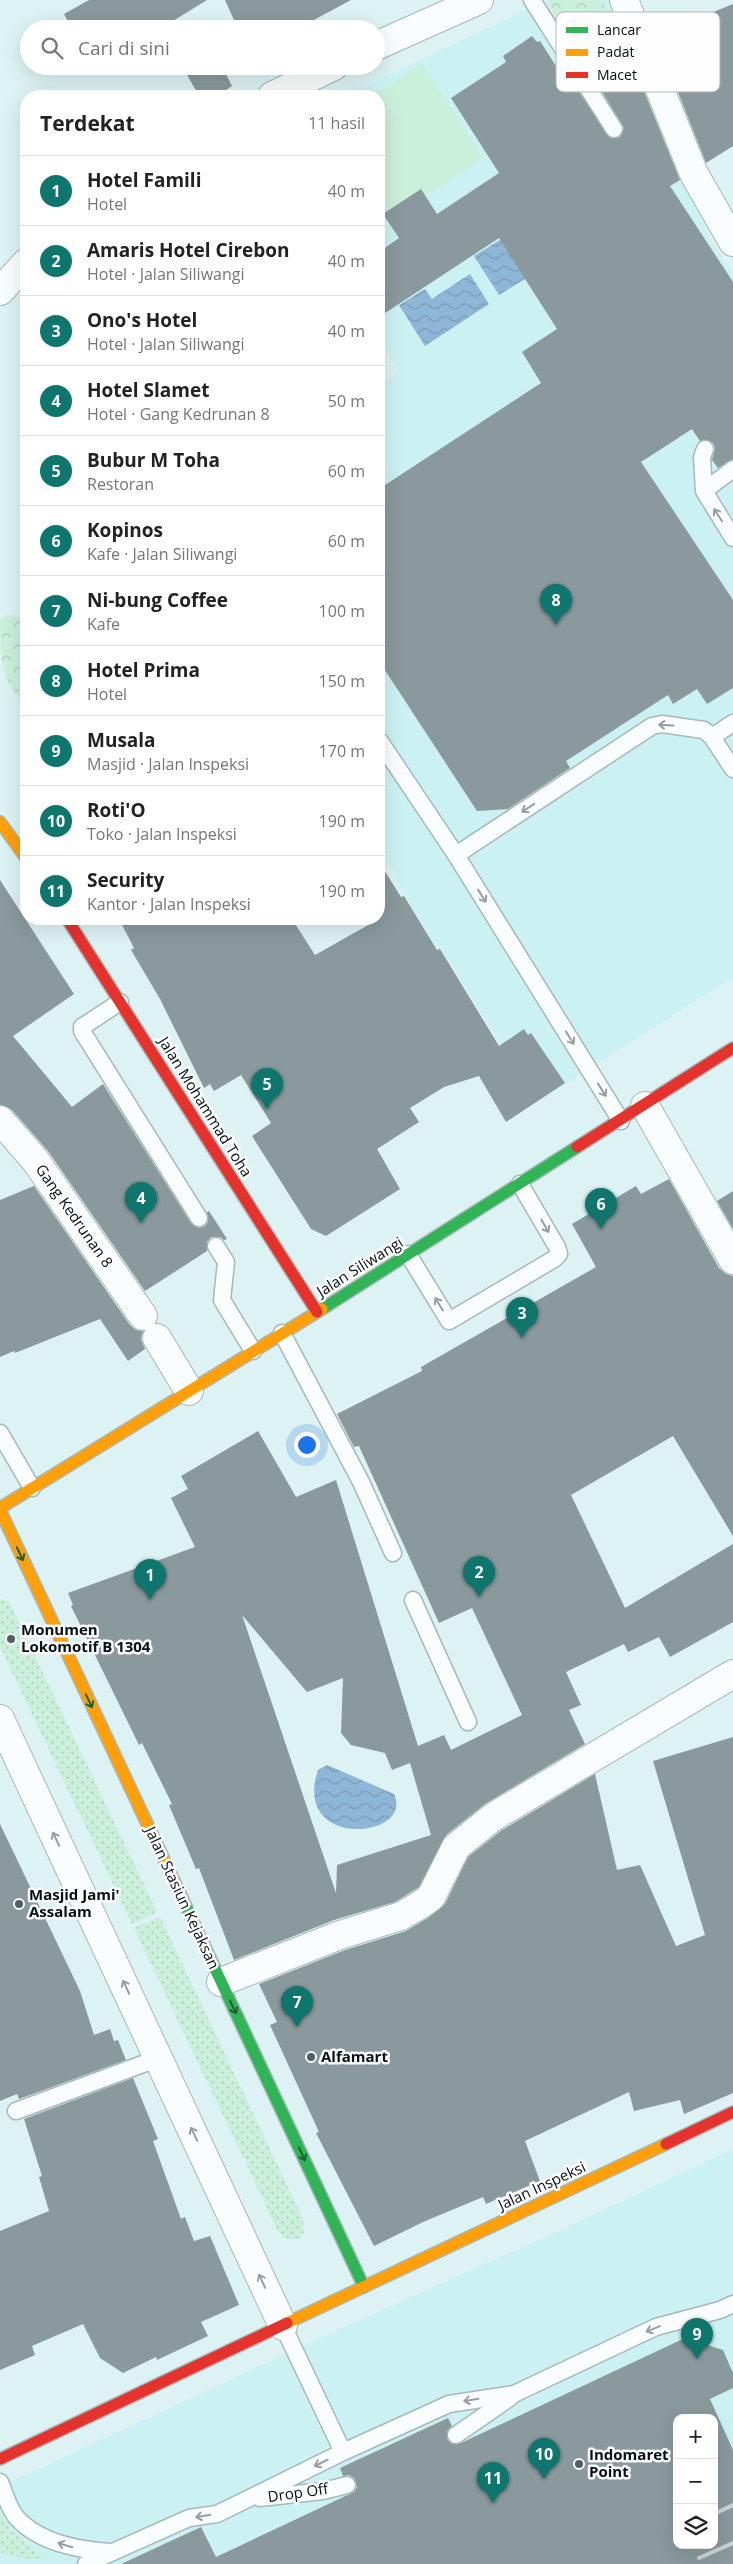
<!DOCTYPE html>
<html lang="id">
<head>
<meta charset="utf-8">
<style>
	:root { --surface:#fff; --page:#f2f2f2; --text:#222; --muted:#767676; --line:#e0e0e0; --accent:#0f766e }
	body { margin:0; font-family:"Open Sans",sans-serif; background:var(--page); color:var(--text) }
	.controls { position:absolute; right:15px; bottom:15px; display:grid; overflow:hidden; border-radius:10px; box-shadow:0 5px 20px #0002 }
	.controls button { width:45px; height:45px; display:grid; place-items:center; padding:0; border:0; border-bottom:1px solid var(--line); background:var(--surface); color:var(--text); font:25px sans-serif }
	.you { position:absolute; left:306px; top:1444px; width:18px; height:18px; margin:-12px; border:4px solid #fff; border-radius:50%; background:#1a73e8; box-shadow:0 0 0 8px #1a73e833 }
	.badge { display:grid; place-items:center; width:32px; height:32px; border-radius:50%; background:var(--accent); color:#fff; font-size:16px; font-weight:700 }
	.pin { position:absolute; translate:-50% -41px; filter:drop-shadow(0 1px 2px #0008) }
	.pin::after { content:''; position:absolute; top:26px; width:18px; height:15px; background:inherit; clip-path:polygon(0 0,100% 0,50% 100%) }
	.list { margin:0; padding:0; list-style:none }
	h2 { display:flex; justify-content:space-between; align-items:center; height:65px; margin:0; padding:0 20px; font-size:21px }
	h2 small { font-size:16px; font-weight:400; color:var(--muted) }
	.list li { display:grid; grid-template-columns:32px 1fr auto; gap:15px; align-items:center; box-sizing:border-box; height:70px; padding:0 20px; border-top:1px solid var(--line) }
	.list b { display:block; font-size:19px; white-space:nowrap }
	.list p { margin:0; font-size:16px; white-space:nowrap; color:var(--muted) }
	.list em { font-size:16px; font-style:normal; color:var(--muted) }
	.icon { flex:none; width:28px; height:28px; fill:none; stroke:currentColor; stroke-width:2; stroke-linecap:round; stroke-linejoin:round }
	.map { position:relative; flex:none; width:733px; height:2564px; overflow:hidden }
	.search { position:absolute; background:var(--surface); box-shadow:0 5px 20px #0002; left:20px; top:20px; width:365px; height:55px; display:flex; align-items:center; gap:12px; box-sizing:border-box; padding:0 18px; border-radius:28px; color:var(--muted); font-size:19px }
	.panel { position:absolute; background:var(--surface); box-shadow:0 5px 20px #0002; left:20px; top:90px; width:365px; height:835px; border-radius:20px }
	.map>svg:first-child { display:block }
	.built { fill:#ccf1f2; fill-rule:evenodd }
	.grass { fill:#caefda }
	.forest { fill:url(#forest-crowns) }
	.garden { fill:url(#garden-dots) }
	.water { fill:url(#water-waves) }
	.building { fill:#89999c; fill-rule:evenodd }
	.lines { fill:none; stroke-linecap:round; stroke-linejoin:round }
	.lane-casing { stroke:#a7b8b9; stroke-width:19 }
	.street-casing { stroke:#a7b8b9; stroke-width:30 }
	.fast-casing { stroke:#a7b8b9; stroke-width:14 }
	.slow-casing { stroke:#a7b8b9; stroke-width:14 }
	.jam-casing { stroke:#a7b8b9; stroke-width:14 }
	.lane { stroke:#fafdfd; stroke-width:16 }
	.street { stroke:#fafdfd; stroke-width:28 }
	.fast { stroke:#30b455; stroke-width:11 }
	.slow { stroke:#ff9f0a; stroke-width:11 }
	.jam { stroke:#e5322d; stroke-width:11 }
	.rail { stroke:#cdd3d3; stroke-width:4 }
	.oneway { stroke:#989e9f }
	.oneway2 { stroke:#1a6233 }
	.poi-dot { fill:#505f60; stroke:#fefefe; stroke-width:2 }
	.labels { text-anchor:middle; stroke-width:5; stroke-linejoin:round; paint-order:stroke }
	.street-label { font-size:15px; fill:#041011; stroke:#fefefe }
	.poi-label { font-size:15px; font-weight:bold; fill:#041011; stroke:#fefefe; text-anchor:start }
	.key { fill:#fefefe; stroke:#b3b7b7; stroke-width:1 }
	.key-label { font-size:14px; fill:#041011 }
</style>
</head>
<body>
<div class="map">
<svg width="733" height="2564" viewBox="0 0 733 2564">
	<defs>
		<pattern id="forest-crowns" width="20" height="18" patternUnits="userSpaceOnUse" patternTransform="scale(1.25)"><rect width="20" height="18" fill="#caefda"/><path d="M2 6a3 3 0 1 1 6 0M12 15a3 3 0 1 1 6 0" fill="none" stroke="#acccba"/></pattern>
		<pattern id="garden-dots" width="8" height="8" patternUnits="userSpaceOnUse" patternTransform="scale(1.25)"><rect width="8" height="8" fill="#caefda"/><path d="M2 2h.1M6 6h.1" fill="none" stroke="#acccba" stroke-width="1.8" stroke-linecap="round"/></pattern>
		<pattern id="water-waves" width="16" height="10" patternUnits="userSpaceOnUse" patternTransform="scale(1.25)"><rect width="16" height="10" fill="#8eb6d6"/><path d="M0 5q4-4 8 0t8 0" fill="none" stroke="#799bb7"/></pattern>
	</defs>
	<rect width="100%" height="100%" fill="#dcf2f3"/>
	<path class="built" d="M547,0H614L710,238L733,274V977L537,1102L441,948L438,949L404,895L379,840V386L400,372L379,341V96H347L367,85Z
		M733,2149V2564H0V2487L311,2342L563,2229ZM677,2418H714V2545H677Z"/>
	<path class="grass" d="M422,63L483,158L379,226V96H371Z"/>
	<path class="forest" d="M549,0H599L609,9L625,53L621,54L611,48L606,54L609,97C594,87 589,75 580,60C568,40 554,24 549,0Z
		M7,615L22,618L26,625V703C0,684 0,652 0,619Z"/>
	<path class="garden" d="M0,1599L7,1600L12,1608L157,1912L132,1924L0,1647Z
		M160,1917L302,2217L304,2232L299,2239L284,2238L278,2231L134,1928Z
		M0,2512L10,2530L48,2559L21,2558L0,2552Z"/>
	<path class="water" d="M503,238L528,277L499,295L474,256Z
		M470,274L489,304L425,346L399,305L425,289L432,299Z
		M327,1765L394,1794C415,1839 291,1850 318,1770Z"/>
	<path class="building" d="M89,0H207L160,29H72L64,14Z
		M225,0H351L297,29H238Z
		M733,4V146L706,163L660,47L674,41L669,30Z
		M532,36L537,42L540,41L568,85L573,83L610,138L620,137L624,128L592,75L631,59L680,180L670,186L733,282V459L718,468L712,460L715,448L713,443L708,440L700,441L692,429L641,462L733,600V688L707,704L697,689L673,704L668,695L566,761L570,768L508,809L477,811L379,661V489L541,383L522,352L557,329L499,238L379,317V252L399,238L383,214L421,189L437,214L499,173L451,98L506,62L503,56Z
		M182,66H222L232,86L217,96H199Z
		M379,862L401,897L404,896L437,950L440,949L499,1046L524,1029L528,1035L531,1033L565,1083L506,1122L479,1076L444,1087L410,1108L419,1122L377,1149L400,1189L326,1236L311,1229L252,1136L271,1123L241,1075L214,1091L210,1084L204,1088L160,999L131,950L134,948L119,919H292L315,955L379,919Z
		M0,880L74,994L13,1036L72,1107L103,1084L191,1223L199,1228L205,1226L208,1222L207,1212L209,1211L227,1239L224,1240L220,1237H211L207,1242V1251L145,1291L48,1151L12,1110L0,1105Z
		M669,1179L719,1268L726,1274L733,1276V1536L673,1436L571,1495L625,1608L733,1544V1622L670,1657L659,1637L628,1652L624,1644L566,1672L581,1705L569,1710L585,1744L485,1804L446,1835L419,1887L395,1902L334,1920L234,1960L199,1868L196,1869L169,1805L172,1804L142,1743L139,1745L71,1606L73,1605L68,1593L195,1547L171,1498L188,1489L181,1476L258,1431L296,1497L336,1480L418,1746L444,1735L451,1750L522,1715L472,1608L439,1623L359,1446L354,1447L337,1414L422,1371L421,1367L596,1267L572,1224L636,1186L641,1194ZM242,1615L307,1692L343,1678L341,1733L351,1745L385,1753L392,1770L410,1763L431,1835L337,1865L336,1893Z
		M34,1186L130,1325L136,1330L143,1331L141,1339L145,1349L128,1361L100,1319L15,1353L14,1351L0,1357V1200Z
		M733,1191V1229L717,1201Z
		M733,1737V2093L684,2114L680,2100L634,2111L629,2092L525,2141L540,2181L486,2204L483,2197L423,2222L374,2246L316,2133L319,2132L270,2025L277,2022L259,1984L345,1950L406,1931L428,1918L445,1904L468,1857L502,1830L595,1774L617,1870L640,1865L676,1946L705,1935L653,1761Z
		M0,1824L80,1991L94,2035L110,2029L114,2041L118,2040L126,2060L19,2099L17,2094L0,2101Z
		M133,2078L158,2139L153,2141L181,2219L185,2217L194,2241L210,2236L239,2305L201,2322L208,2336L157,2360L156,2357L123,2373L100,2358L83,2324L32,2346L35,2355L0,2370V2231L49,2211L39,2177L42,2176L24,2119Z
		M685,2338L723,2350L733,2373V2388L710,2399L733,2450V2564H121L201,2527L216,2557L354,2492L357,2487L354,2478L349,2475L343,2476L340,2468L448,2418L452,2426L447,2431L448,2440L452,2444L461,2443ZM677,2418H714V2545H677Z"/>
	<g class="lines">
		<defs>
			<path id="lane" d="M532,0L614,129
				M705,449L702,457L704,491L733,538
				M704,491L733,469
				M712,737L733,723
				M379,740L456,855L621,1121
				M456,855L652,726L662,724L704,730L712,737L733,769
				M120,1002L82,1027V1031L199,1218
				M216,1246L226,1262L222,1300L253,1351
				M408,1254L449,1321L554,1259L559,1254L557,1247L520,1184
				M282,1333L361,1482L393,1553
				M0,1433L32,1488
				M413,1600L468,1722
				M16,2111L159,2058
				M283,2326L343,2452
				M456,2435L511,2397
				M0,2482C5,2493 8,2507 16,2517C39,2543 78,2550 111,2552
				M260,2498L323,2491L347,2485
				M86,2564L189,2518L217,2514L343,2452L449,2404L514,2394L656,2327L720,2310L733,2304"/>
			<path id="street" d="M624,0L694,174L733,242
				M376,46L479,0
				M272,96L334,66
				M0,291L26,263
				M645,1106L733,1260
				M0,1120L35,1160L143,1316
				M157,1338L189,1391
				M0,1719L283,2326
				M221,1982L340,1935L401,1916L420,1905L431,1897L456,1847L493,1817L733,1674"/>
			<path id="fast" d="M322,1309L577,1147
				M181,1896L364,2287"/>
			<path id="slow" d="M0,822L26,858
				M0,1508L322,1309
				M0,1510L181,1896
				M287,2323L666,2144"/>
			<path id="jam" d="M67,919L317,1312
				M577,1147L733,1048
				M666,2144L733,2112
				M0,2459L287,2323"/>
		</defs>
		<use href="#lane" class="lane-casing"/>
		<use href="#street" class="street-casing"/>
		<use href="#fast" class="fast-casing"/>
		<use href="#slow" class="slow-casing"/>
		<use href="#jam" class="jam-casing"/>
		<use href="#lane" class="lane"/>
		<use href="#street" class="street"/>
		<use href="#fast" class="fast"/>
		<use href="#slow" class="slow"/>
		<use href="#jam" class="jam"/>
		<path class="rail" d="M714,2514L733,2505
			M699,2558L733,2543"/>
	</g>
	<defs><path id="oneway-shaft" d="M-6 0H5M1.5-3L5.5 0L1.5 3" fill="none" stroke-width="1.6" stroke-linecap="round" stroke-linejoin="round" transform="scale(1.25)"/></defs>
	<g class="oneway">
		<use href="#oneway-shaft" transform="translate(718 515) rotate(-123)"/>
		<use href="#oneway-shaft" transform="translate(666 725) rotate(-177)"/>
		<use href="#oneway-shaft" transform="translate(528 808) rotate(147)"/>
		<use href="#oneway-shaft" transform="translate(482 896) rotate(58)"/>
		<use href="#oneway-shaft" transform="translate(570 1038) rotate(58)"/>
		<use href="#oneway-shaft" transform="translate(602 1090) rotate(58)"/>
		<use href="#oneway-shaft" transform="translate(545 1226) rotate(60)"/>
		<use href="#oneway-shaft" transform="translate(439 1304) rotate(-121)"/>
		<use href="#oneway-shaft" transform="translate(56 1839) rotate(-115)"/>
		<use href="#oneway-shaft" transform="translate(126 1987) rotate(-115)"/>
		<use href="#oneway-shaft" transform="translate(194 2134) rotate(-115)"/>
		<use href="#oneway-shaft" transform="translate(262 2281) rotate(-115)"/>
		<use href="#oneway-shaft" transform="translate(653 2329) rotate(158)"/>
		<use href="#oneway-shaft" transform="translate(471 2400) rotate(171)"/>
		<use href="#oneway-shaft" transform="translate(321 2463) rotate(154)"/>
		<use href="#oneway-shaft" transform="translate(203 2516) rotate(171)"/>
		<use href="#oneway-shaft" transform="translate(65 2545) rotate(-163)"/>
	</g>
	<g class="oneway2">
		<use href="#oneway-shaft" transform="translate(20 1554) rotate(65)"/>
		<use href="#oneway-shaft" transform="translate(89 1701) rotate(65)"/>
		<use href="#oneway-shaft" transform="translate(233 2007) rotate(65)"/>
		<use href="#oneway-shaft" transform="translate(302 2154) rotate(65)"/>
	</g>
	<g class="poi-dot">
		<circle cx="11" cy="1639" r="5"/>
		<circle cx="19" cy="1904" r="5"/>
		<circle cx="311" cy="2057" r="5"/>
		<circle cx="579" cy="2464" r="5"/>
	</g>
	<g class="labels">
		<g class="street-label">
			<text transform="translate(205 1107) rotate(58)" y="5">Jalan Mohammad Toha</text>
			<text transform="translate(74 1216) rotate(55)" y="5">Gang Kedrunan 8</text>
			<text transform="translate(360 1267) rotate(-32)" y="5">Jalan Siliwangi</text>
			<text transform="translate(182 1898) rotate(65)" y="5">Jalan Stasiun Kejaksan</text>
			<text transform="translate(542 2186) rotate(-25)" y="5">Jalan Inspeksi</text>
			<text transform="translate(298 2493) rotate(-8)" y="5">Drop Off</text>
		</g>
		<g class="poi-label">
			<text x="21" y="1635">Monumen<tspan x="21" dy="17">Lokomotif B 1304</tspan></text>
			<text x="29" y="1900">Masjid Jami'<tspan x="29" dy="17">Assalam</tspan></text>
			<text x="321" y="2062">Alfamart</text>
			<text x="589" y="2460">Indomaret<tspan x="589" dy="17">Point</tspan></text>
		</g>
	</g>
	<rect x="556" y="12" width="164" height="80" rx="8" class="key"/>
	<rect x="566" y="27" width="22" height="6" fill="#30b455"/>
	<rect x="566" y="49" width="22" height="7" fill="#ff9f0a"/>
	<rect x="566" y="72" width="22" height="6" fill="#e5322d"/>
	<g class="key-label">
		<text x="597" y="35">Lancar</text>
		<text x="597" y="57">Padat</text>
		<text x="597" y="80">Macet</text>
	</g>
</svg>
<div class="controls">
<button>+</button>
<button>−</button>
<button><svg class="icon" aria-label="layers" viewBox="0 0 24 24"><path d="M12 4l9 5-9 5-9-5zM3 14l9 5 9-5"/></svg></button>
</div>
<div class="you"></div>
<div class="pin badge" style="left:150px;top:1600px">1</div>
<div class="pin badge" style="left:479px;top:1597px">2</div>
<div class="pin badge" style="left:522px;top:1338px">3</div>
<div class="pin badge" style="left:141px;top:1223px">4</div>
<div class="pin badge" style="left:267px;top:1109px">5</div>
<div class="pin badge" style="left:601px;top:1229px">6</div>
<div class="pin badge" style="left:297px;top:2027px">7</div>
<div class="pin badge" style="left:556px;top:625px">8</div>
<div class="pin badge" style="left:697px;top:2359px">9</div>
<div class="pin badge" style="left:544px;top:2479px">10</div>
<div class="pin badge" style="left:493px;top:2503px">11</div>
<div class="search"><svg class="icon" aria-label="search" viewBox="0 0 24 24"><circle cx="10" cy="10" r="6"/><path d="M15 15l6 6"/></svg>Cari di sini</div>
<section class="panel">
<h2>Terdekat<small>11 hasil</small></h2>
<ul class="list">
<li><span class="badge">1</span><div><b>Hotel Famili</b><p>Hotel</p></div><em>40 m</em></li>
<li><span class="badge">2</span><div><b>Amaris Hotel Cirebon</b><p>Hotel · Jalan Siliwangi</p></div><em>40 m</em></li>
<li><span class="badge">3</span><div><b>Ono's Hotel</b><p>Hotel · Jalan Siliwangi</p></div><em>40 m</em></li>
<li><span class="badge">4</span><div><b>Hotel Slamet</b><p>Hotel · Gang Kedrunan 8</p></div><em>50 m</em></li>
<li><span class="badge">5</span><div><b>Bubur M Toha</b><p>Restoran</p></div><em>60 m</em></li>
<li><span class="badge">6</span><div><b>Kopinos</b><p>Kafe · Jalan Siliwangi</p></div><em>60 m</em></li>
<li><span class="badge">7</span><div><b>Ni-bung Coffee</b><p>Kafe</p></div><em>100 m</em></li>
<li><span class="badge">8</span><div><b>Hotel Prima</b><p>Hotel</p></div><em>150 m</em></li>
<li><span class="badge">9</span><div><b>Musala</b><p>Masjid · Jalan Inspeksi</p></div><em>170 m</em></li>
<li><span class="badge">10</span><div><b>Roti'O</b><p>Toko · Jalan Inspeksi</p></div><em>190 m</em></li>
<li><span class="badge">11</span><div><b>Security</b><p>Kantor · Jalan Inspeksi</p></div><em>190 m</em></li>
</ul>
</section>
</div>
</body>
</html>
